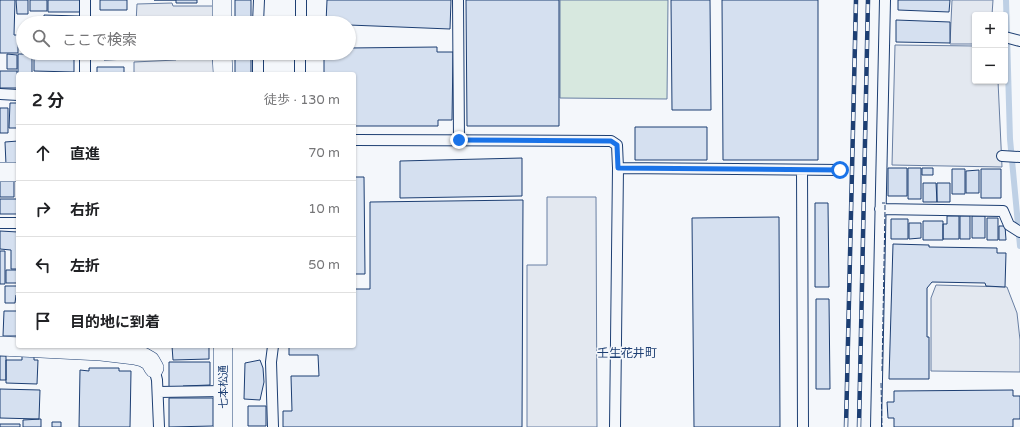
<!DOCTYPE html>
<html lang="ja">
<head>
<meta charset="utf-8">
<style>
	:root { --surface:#fff; --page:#f2f2f2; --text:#202124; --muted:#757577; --line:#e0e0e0 }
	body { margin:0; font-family:"Varela Round","Noto Sans JP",sans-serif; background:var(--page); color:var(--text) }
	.controls { position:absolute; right:12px; top:12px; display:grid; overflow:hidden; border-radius:4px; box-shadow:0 1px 3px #0004 }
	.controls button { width:36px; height:36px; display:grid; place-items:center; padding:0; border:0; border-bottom:1px solid var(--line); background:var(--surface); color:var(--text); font:20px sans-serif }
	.stop { position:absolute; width:12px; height:12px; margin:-9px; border:3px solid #1a73e8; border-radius:50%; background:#fff }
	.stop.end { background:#1a73e8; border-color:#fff; box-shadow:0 1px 4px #0008 }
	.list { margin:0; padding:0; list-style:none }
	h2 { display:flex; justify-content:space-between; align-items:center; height:52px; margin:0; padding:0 16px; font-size:17px }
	h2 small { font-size:13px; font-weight:400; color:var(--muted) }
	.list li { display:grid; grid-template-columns:26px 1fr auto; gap:12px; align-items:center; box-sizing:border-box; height:56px; padding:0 16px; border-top:1px solid var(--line) }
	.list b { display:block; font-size:15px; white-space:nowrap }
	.list em { font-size:13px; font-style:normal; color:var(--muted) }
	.icon { flex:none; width:22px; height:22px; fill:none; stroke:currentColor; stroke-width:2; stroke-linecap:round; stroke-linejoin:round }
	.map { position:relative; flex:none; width:1020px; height:427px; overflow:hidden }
	.search { position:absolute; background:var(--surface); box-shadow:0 1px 3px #0004; left:16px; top:16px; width:340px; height:44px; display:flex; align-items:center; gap:10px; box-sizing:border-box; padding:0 14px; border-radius:22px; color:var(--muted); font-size:15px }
	.panel { position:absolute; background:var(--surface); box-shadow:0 1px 3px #0004; left:16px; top:72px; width:340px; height:276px; border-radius:4px }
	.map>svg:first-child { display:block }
	.green { fill:#d7e8df; stroke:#687fa3 }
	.parking { fill:#e3e8f0; stroke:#687fa3 }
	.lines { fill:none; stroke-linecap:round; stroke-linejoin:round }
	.stream { stroke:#bed0e5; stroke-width:6 }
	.building { fill:#d5e0f0; stroke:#1d3f73 }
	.service-casing { stroke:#1d3f73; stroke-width:12 }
	.minor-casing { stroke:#1d3f73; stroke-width:20 }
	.service { stroke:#f4f7fb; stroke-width:10 }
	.minor { stroke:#f4f7fb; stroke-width:19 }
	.rail-casing { stroke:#1d3f73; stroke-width:4.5 }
	.rail { stroke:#f4f7fb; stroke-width:3; stroke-dasharray:9; stroke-linecap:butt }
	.fence { stroke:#1d3f73; stroke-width:1; stroke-dasharray:5 2; stroke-linecap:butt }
	.route { stroke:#1a73e8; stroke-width:5 }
	.labels { text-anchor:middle; stroke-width:3; stroke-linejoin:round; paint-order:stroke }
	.street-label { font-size:11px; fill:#1d3f73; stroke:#f4f7fb }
	.neighbourhood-label { font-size:12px; fill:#1d3f73; stroke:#f4f7fb }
</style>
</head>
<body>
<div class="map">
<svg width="1020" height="427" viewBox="0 0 1020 427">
	<rect width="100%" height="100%" fill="#f4f7fb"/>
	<path class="green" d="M560,0H668L667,99L560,98Z"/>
	<path class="parking" d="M952,0H993L992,15H975V44H950Z
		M172,3L173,6H214V23H136L137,4Z
		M895,45L975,46V81H998L1002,167L892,165Z
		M213,57L214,74H134V62L176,60V58Z
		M547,197H596L597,427H527V265H547Z
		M936,285L1007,287L1017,313L1020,340V372L931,371V298Z"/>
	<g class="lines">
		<path class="stream" d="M1006,0L1010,139L1020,246"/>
	</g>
	<path class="building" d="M0,0H15L14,35H18V53H0Z
		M16,0H28V14H17Z
		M30,0H47V11H30Z
		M48,0H80V12H48Z
		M100,0H127V10H100Z
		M154,0H197V3H176V0Z
		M235,0H251V23H235Z
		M327,0H451L450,29L349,25V23H326Z
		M466,0H559V126H467Z
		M671,0H710L711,110H672Z
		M722,0H818V160H723Z
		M898,0H950L949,12L898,10Z
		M44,15L79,16V23H44Z
		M101,17H130V23H101Z
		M896,20L950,22V43L896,42Z
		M20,33H23V48H19Z
		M437,47V52H453L452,120H438V126H354V74H324V53H349V48Z
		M34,53H74V72L34,71Z
		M104,53H130V59L104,60Z
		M134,53H171V59H134Z
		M235,53H251V74H235Z
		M7,54L17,55V69H7Z
		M18,54H32V74H18V89Z
		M97,67H124V74H97Z
		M0,71H17V88H0Z
		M10,103H18V128H9Z
		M0,108H8V133H0Z
		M635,127H707V160H635Z
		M18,141V165H6L5,142Z
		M522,158V196L400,198V161Z
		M888,168H907V196H888Z
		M908,168H921V199H908Z
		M922,168H933V175H922Z
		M952,169H965V194H952Z
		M981,169H1001V198H981Z
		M979,170V193H966V171Z
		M354,177H364L365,274H354Z
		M0,181H14V197H0Z
		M923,183H936L937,202H923Z
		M937,183H950V202H937Z
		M0,199H18V214H0Z
		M523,200L522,427H283V411H292L291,376H319L318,355H289V346H354V289H370V202Z
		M815,203H828L829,287H815Z
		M947,216H959V239H943V224H947Z
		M960,216H970V239H960Z
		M972,216H985V238H972Z
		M779,217L780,427H694L692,218Z
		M987,218H998V240H987Z
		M891,219H908V239H891Z
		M923,221H943V240H923Z
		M909,223H921V238L909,239Z
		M999,226H1005L1006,240H999Z
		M0,231L18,232V269H11V250L0,249Z
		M893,244L929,245V247L997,248V253H1006L1005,287L986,286L985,283L932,282L927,288V337H929V379H889Z
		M0,251H5V284H0Z
		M6,270H18V283H6Z
		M5,286H18V295H16L15,303H5Z
		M816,299H829L830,389H816Z
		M4,311H18V336H3Z
		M172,346H209V359L173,360Z
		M22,354L34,355V360H38L37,384L6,383V360H22Z
		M0,356H6V380H0Z
		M260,360L263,368L264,382L260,400L244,399L245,363Z
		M169,362H210V385L183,386L184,388H169Z
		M89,368H119V371H131L130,427H79L80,370L89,371Z
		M0,389L40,390L39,419L0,418Z
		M1013,390V396H1020V419H1013V427H894V418H888L887,402H894V391Z
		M169,398H213V426L169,427Z
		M248,406H266V426H248Z
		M41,419V427H23V420Z
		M52,422H61V427H52Z
		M0,424H20V427H0Z"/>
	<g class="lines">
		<defs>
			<path id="service" d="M458,0L459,140
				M85,23V0
				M258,23L259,0
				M301,23V0
				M1005,37L1020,41
				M85,74V53
				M258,74V53
				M300,74V53
				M0,94L18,95
				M354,140L611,141L617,145L618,168L839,170
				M1002,156L1020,157
				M802,170L803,427
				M880,209L1003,211L1009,225L1020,232
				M0,223H18
				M273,346L271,362L273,427
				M154,368L157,380L159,427
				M158,392L223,391
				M615,427L618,168
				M876,427L885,0"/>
			<path id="minor" d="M222,0V23
				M222,53L223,74
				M0,172H18
				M0,346L101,351L135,355L143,357L150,361L154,368
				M223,346V427"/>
		</defs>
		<use href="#service" class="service-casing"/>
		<use href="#minor" class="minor-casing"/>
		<use href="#service" class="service"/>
		<use href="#minor" class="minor"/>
		<defs>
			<path id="rail" d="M846,427L856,0
				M859,427L868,0"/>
		</defs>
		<use href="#rail" class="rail-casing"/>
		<use href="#rail" class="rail"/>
		<path class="fence" d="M882,371L885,210V203H882
			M881,383L882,427"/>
	</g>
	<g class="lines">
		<path class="route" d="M459,140L611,141L617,145L618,168L840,170"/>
	</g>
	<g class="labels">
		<g class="street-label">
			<text transform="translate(223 387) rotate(-90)" y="4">七本松通</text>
		</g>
		<g class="neighbourhood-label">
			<text x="627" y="357">壬生花井町</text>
		</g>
	</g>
</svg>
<div class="controls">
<button>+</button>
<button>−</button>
</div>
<div class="stop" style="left:840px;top:170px"></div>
<div class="stop end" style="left:459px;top:140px"></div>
<div class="search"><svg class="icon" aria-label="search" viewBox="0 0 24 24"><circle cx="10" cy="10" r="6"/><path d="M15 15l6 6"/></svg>ここで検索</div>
<section class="panel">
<h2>2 分<small>徒歩 · 130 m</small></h2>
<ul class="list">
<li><svg class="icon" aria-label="ahead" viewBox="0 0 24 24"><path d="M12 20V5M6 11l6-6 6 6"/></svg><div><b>直進</b></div><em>70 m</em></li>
<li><svg class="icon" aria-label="right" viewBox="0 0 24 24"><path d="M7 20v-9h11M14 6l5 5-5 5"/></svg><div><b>右折</b></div><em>10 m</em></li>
<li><svg class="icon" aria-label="left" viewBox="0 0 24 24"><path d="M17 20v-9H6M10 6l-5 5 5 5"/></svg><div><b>左折</b></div><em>50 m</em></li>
<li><svg class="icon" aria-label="arrive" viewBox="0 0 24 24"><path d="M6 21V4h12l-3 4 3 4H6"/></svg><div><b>目的地に到着</b></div></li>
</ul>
</section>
</div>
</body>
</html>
